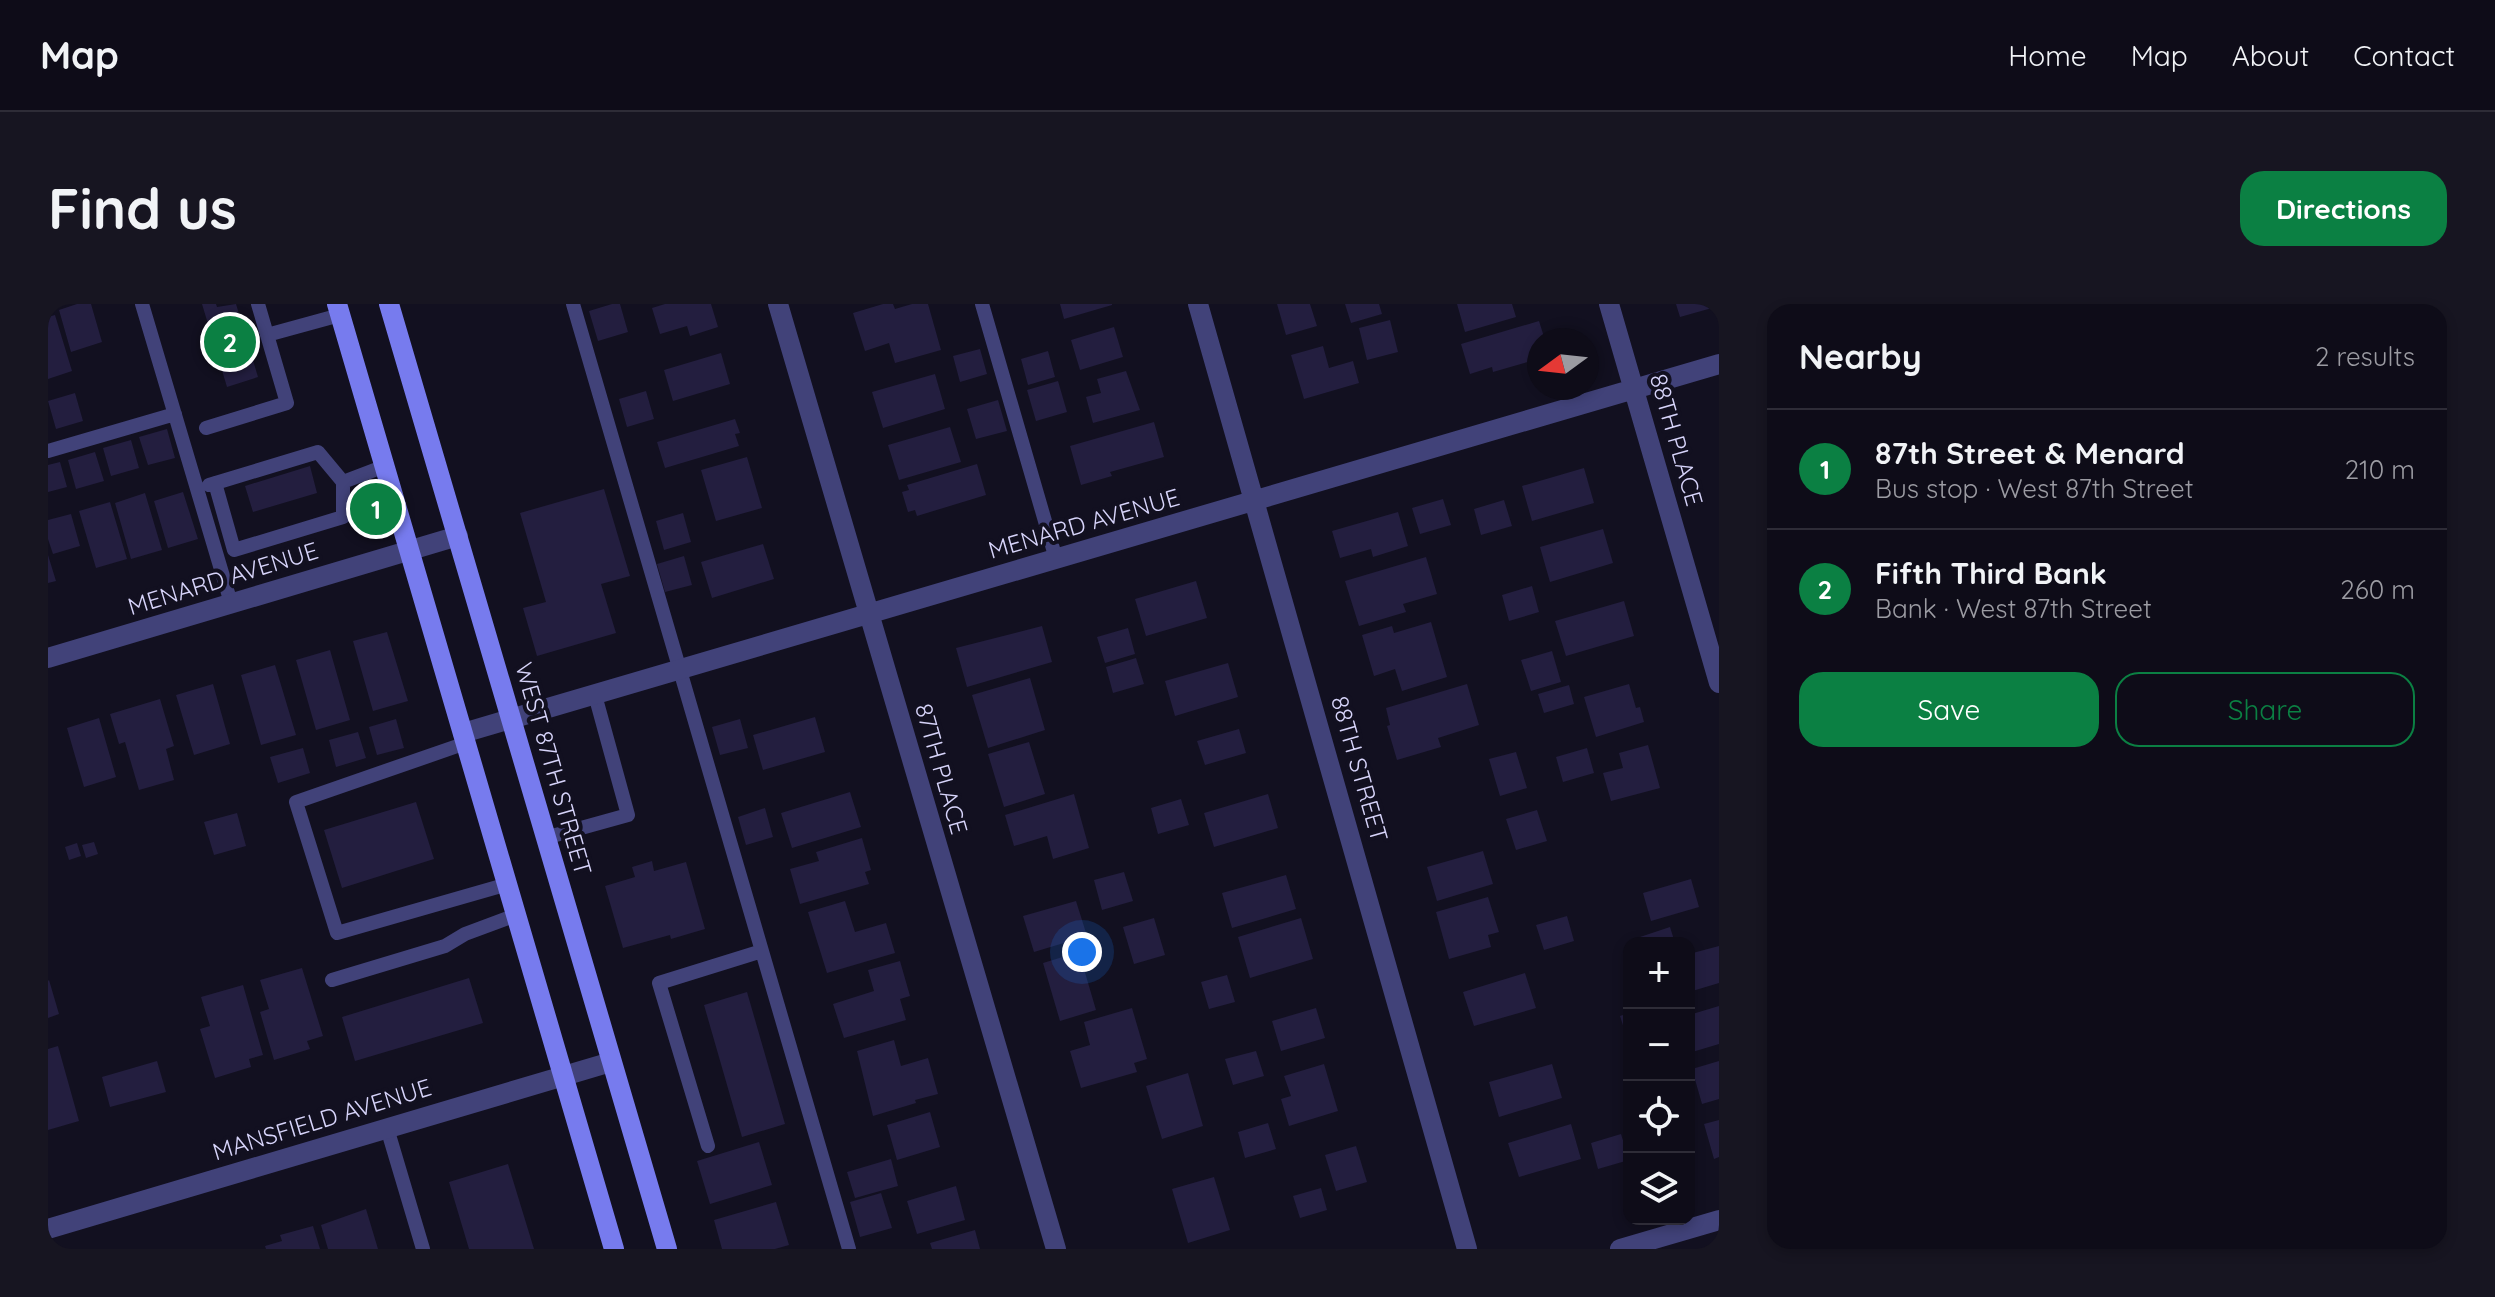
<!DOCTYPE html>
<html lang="en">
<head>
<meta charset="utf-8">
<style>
	:root { --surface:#0e0c18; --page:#171521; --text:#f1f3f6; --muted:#9b9ba2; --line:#2e2c37; --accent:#0b8043 }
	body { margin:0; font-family:Quicksand,sans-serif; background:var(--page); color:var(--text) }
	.controls { position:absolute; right:24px; bottom:24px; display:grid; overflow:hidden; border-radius:16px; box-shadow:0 4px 12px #0003 }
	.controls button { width:72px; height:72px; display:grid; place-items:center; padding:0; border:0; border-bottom:2px solid var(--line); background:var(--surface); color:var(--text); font:40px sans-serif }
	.compass { position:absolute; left:1479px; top:24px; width:72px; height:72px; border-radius:50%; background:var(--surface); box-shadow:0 4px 12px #0003; rotate:255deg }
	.you { position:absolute; left:1034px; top:648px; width:28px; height:28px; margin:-20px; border:6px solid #fff; border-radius:50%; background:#1a73e8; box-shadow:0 0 0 12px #1a73e833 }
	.badge { display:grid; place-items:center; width:52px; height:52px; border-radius:50%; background:var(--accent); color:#fff; font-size:26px; font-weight:700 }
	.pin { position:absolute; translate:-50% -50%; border:4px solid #fff; box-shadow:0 2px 8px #0006 }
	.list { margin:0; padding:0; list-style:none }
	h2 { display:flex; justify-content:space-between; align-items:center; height:104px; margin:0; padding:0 32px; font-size:34px }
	h2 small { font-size:26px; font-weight:400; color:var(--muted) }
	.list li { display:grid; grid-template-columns:52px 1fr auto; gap:24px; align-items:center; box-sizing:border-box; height:120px; padding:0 32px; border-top:2px solid var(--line) }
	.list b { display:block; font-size:30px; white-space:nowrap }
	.list p { margin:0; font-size:26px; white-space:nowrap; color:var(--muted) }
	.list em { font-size:26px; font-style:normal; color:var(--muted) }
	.actions { display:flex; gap:16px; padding:24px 32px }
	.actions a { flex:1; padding:18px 0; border:2px solid var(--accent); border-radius:24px; text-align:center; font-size:28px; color:var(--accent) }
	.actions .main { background:var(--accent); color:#fff }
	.icon { flex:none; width:44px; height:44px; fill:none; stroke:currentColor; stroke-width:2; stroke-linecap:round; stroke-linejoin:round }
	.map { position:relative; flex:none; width:1671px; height:945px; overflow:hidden; border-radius:24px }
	header { display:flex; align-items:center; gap:48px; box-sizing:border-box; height:112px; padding:0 40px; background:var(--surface); border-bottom:2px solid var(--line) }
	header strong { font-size:38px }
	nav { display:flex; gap:44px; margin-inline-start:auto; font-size:28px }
	.intro { display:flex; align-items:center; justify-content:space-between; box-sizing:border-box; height:192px; padding:0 48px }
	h1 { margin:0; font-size:56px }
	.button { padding:20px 36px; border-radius:24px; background:var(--accent); color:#fff; font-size:28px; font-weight:700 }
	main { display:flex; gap:48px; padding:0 48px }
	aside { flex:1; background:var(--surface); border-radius:24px; box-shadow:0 4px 12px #0003 }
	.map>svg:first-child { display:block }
	.building { fill:#231e3f }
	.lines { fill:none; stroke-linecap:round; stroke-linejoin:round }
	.service { stroke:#414279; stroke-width:14 }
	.minor { stroke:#414279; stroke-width:20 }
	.secondary { stroke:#777bee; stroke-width:20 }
	.labels { text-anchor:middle; stroke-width:8; stroke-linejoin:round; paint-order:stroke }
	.street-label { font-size:24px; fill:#d7d4fa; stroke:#121020 }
</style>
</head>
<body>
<header>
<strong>Map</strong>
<nav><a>Home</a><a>Map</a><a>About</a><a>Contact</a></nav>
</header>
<div class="intro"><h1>Find us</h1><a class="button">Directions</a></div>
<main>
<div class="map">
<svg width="1671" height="945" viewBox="0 0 1671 945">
	<rect width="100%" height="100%" fill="#121020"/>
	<path class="building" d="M29,0H43L54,38L23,48L11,6Z
		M154,0H168L169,3L188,0L210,73L179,83Z
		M564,0H572L580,28L550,37L541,7Z
		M617,0H663L670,23L642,32L639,22L612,30L604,4Z
		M835,0H845L847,5L864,0H880L893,46L847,59L841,39L817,47L805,9Z
		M1012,0H1064V1L1016,15Z
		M1229,0H1262L1269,22L1238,31Z
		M1297,0H1331L1334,10L1303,19Z
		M1409,0H1464L1468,13L1417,28Z
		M1628,0H1671V2L1632,13Z
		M7,11L24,67L0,75V13Z
		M1342,16L1350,48L1319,56L1311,24Z
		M1491,17L1497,36H1491V51L1482,54L1483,57L1445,68L1444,63L1422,70L1413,40Z
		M1066,23L1075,53L1032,66L1023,36Z
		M1275,42L1281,64L1305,57L1311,79L1256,95L1243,51Z
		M932,45L939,70L912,78L905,52Z
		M1000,47L1007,73L980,81L973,55Z
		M673,49L682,80L625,97L616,66Z
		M1078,67L1092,106L1045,119L1038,93L1053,89L1049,75Z
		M887,70L897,105L835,124L824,88Z
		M1010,77L1019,108L988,117L979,86Z
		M598,87L606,115L579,123L571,95Z
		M27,89L35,117L8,125L0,97Z
		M950,96L959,127L928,135L919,105Z
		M687,115L692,129L687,130L691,142L617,164L609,138Z
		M1106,118L1116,153L1062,168L1064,172L1033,181L1022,142Z
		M902,123L913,158L851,176L840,141Z
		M119,125L127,154L100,161L91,133Z
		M83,136L91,164L63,172L55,144Z
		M47,148L56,177L28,185L20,156Z
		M699,153L714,204L668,217L653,166Z
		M12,158L19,183L0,188V161Z
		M929,160L938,191L869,212L867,206L860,208L854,188L861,186L859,181Z
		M262,162L269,189L205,208L197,182Z
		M1536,164L1546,199L1484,217L1474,182Z
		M556,185L582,272L553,280L568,329L489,352L475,304L498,298L472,209Z
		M135,188L150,235L120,244L106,197Z
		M97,189L114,246L83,255L67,199Z
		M1395,195L1403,221L1372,230L1364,204Z
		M1456,196L1464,222L1433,231L1426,205Z
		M62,198L79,255L48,264L31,207Z
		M1350,208L1360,242L1325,253L1323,245L1292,254L1284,227Z
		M635,209L643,238L616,246L608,217Z
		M23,210L32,242L5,250L0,235V216Z
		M1555,225L1565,259L1502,278L1492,243Z
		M715,240L726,275L664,294L653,258Z
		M0,251L8,277L0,279Z
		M636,252L644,281L617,288L609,260Z
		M1378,253L1389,290L1355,300L1358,308L1311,322L1297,277Z
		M1148,277L1159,314L1098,332L1087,295Z
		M1484,282L1491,308L1461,317L1454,291Z
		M1576,297L1586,332L1518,352L1507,317Z
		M1383,318L1399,373L1354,387L1347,365L1326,372L1314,331L1344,322L1346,329Z
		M994,322L1004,358L919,383L908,344Z
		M1080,324L1087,350L1057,359L1049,333Z
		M339,328L360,397L325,407L305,337Z
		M282,346L302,416L268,426L248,356Z
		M1504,347L1513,378L1483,387L1473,356Z
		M1088,354L1096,380L1065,389L1058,363Z
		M1180,359L1190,393L1127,412L1117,377Z
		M227,361L248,431L213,441L193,371Z
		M982,374L997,426L940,444L924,391Z
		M165,380L182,440L146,451L128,391Z
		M1419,380L1431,421L1390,434L1393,443L1349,456L1339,422L1342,421L1338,404Z
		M1581,380L1588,404L1592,403L1596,418L1548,433L1536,393Z
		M1521,381L1526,400L1496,409L1490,390Z
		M112,395L126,442L118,445L126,476L91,486L77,438L71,440L62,410Z
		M767,413L777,448L715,466L705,431Z
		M51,414L68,473L36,483L19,424Z
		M348,415L356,444L329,451L321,423Z
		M692,415L700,444L672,451L664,423Z
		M1191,425L1198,449L1157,461L1149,437Z
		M310,428L318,454L288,463L281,436Z
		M981,438L997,490L956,503L940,450Z
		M1600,441L1612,484L1563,497L1555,469L1575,464L1571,449Z
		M255,444L262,469L230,479L222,453Z
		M1539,444L1546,469L1515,478L1508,453Z
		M1468,448L1479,484L1452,492L1441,455Z
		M802,488L813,523L744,544L733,509Z
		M1026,490L1041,544L1005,555L999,532L966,542L957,511Z
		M1220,490L1230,524L1166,543L1156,509Z
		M1133,495L1141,521L1110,530L1103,504Z
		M368,498L386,555L294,584L276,526Z
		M717,504L725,533L698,541L690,513Z
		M1489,506L1499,537L1468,546L1458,515Z
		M189,509L198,542L166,551L156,518Z
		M814,534L823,566L817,568L821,580L752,600L742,565L771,557L768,548Z
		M46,538L50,550L38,554L34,541Z
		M29,539L33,552L21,556L17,543Z
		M1435,547L1445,580L1389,597L1379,563Z
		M604,557L606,567L638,558L657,625L623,635L622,631L575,644L557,582L587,573L584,563Z
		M1076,568L1085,597L1054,606L1046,576Z
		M1238,571L1248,605L1184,624L1174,589Z
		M1643,575L1651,603L1603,617L1595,589Z
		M1440,593L1451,628L1440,631L1443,643L1401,655L1388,608Z
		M797,597L807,628L838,619L847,649L779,669L760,608Z
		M1028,597L1039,632L986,648L975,612Z
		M1519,612L1526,637L1496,646L1488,621Z
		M1106,614L1117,651L1086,660L1075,623Z
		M1253,614L1265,655L1202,674L1190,633Z
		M1622,623L1627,639H1594L1592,633Z
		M1671,642V679L1641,688V650Z
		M1031,648L1048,706L1012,717L995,659Z
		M852,657L862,692L852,695L858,716L796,734L785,700L826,687L820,666Z
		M254,664L275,732L259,737L262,745L226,756L212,708L221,705L212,676Z
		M1477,669L1488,704L1426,722L1415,688Z
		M1179,671L1187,698L1161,705L1153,678Z
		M421,674L435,719L307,757L294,713Z
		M1,676L11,710L0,714V677Z
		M195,681L215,751L201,755L203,763L167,774L152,725L162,722L153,693Z
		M699,688L737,820L694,833L656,701Z
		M1671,702V740L1641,749V711Z
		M1084,704L1099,755L1086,759L1089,768L1033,784L1022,747L1042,741L1036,718Z
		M1268,704L1277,734L1233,747L1224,717Z
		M1581,709V737H1580L1572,712Z
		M846,736L853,762L880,754L890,790L867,796L868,799L825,812L809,747Z
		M10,742L31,817L0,826V745Z
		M1208,747L1216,772L1185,781L1177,755Z
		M109,757L118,788L62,803L54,773Z
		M1671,757V795L1654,800L1644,765Z
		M1276,760L1290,807L1241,822L1233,795L1243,792L1236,772Z
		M1504,760L1514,794L1451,813L1441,778Z
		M1140,769L1155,822L1114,835L1098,782Z
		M882,808L892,843L849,856L839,821Z
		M1671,816V853L1666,855L1656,820Z
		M1220,819L1228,845L1197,854L1190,828Z
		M1523,820L1533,855L1471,873L1460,839Z
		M1573,830L1581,856L1550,865L1543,839Z
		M711,838L724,881L662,900L649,857Z
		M1308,842L1319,878L1288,887L1277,851Z
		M843,855L850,882L807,894L799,868Z
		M460,860L486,945H421L401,878Z
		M1166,873L1182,926L1140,939L1124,885Z
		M908,882L917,916L869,930L859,897Z
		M1273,884L1279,906L1252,914L1245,892Z
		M833,889L844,924L812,933L802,898Z
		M728,898L741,941L727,945H674L666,916Z
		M318,905L330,945H280L273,921Z
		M265,922L272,945H218L217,942L234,937L232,931Z
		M927,926L932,945H884L882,939Z"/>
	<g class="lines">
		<path class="service" d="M94,0L183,299
			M525,0L801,945
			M934,0L1008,255
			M219,31L292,11
			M158,124L239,99L210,0
			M0,147L127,110
			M167,179L186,246L295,213V178
			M161,181L270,148L295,178L337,162
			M418,439L248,498L289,629L460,580
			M497,534L580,511L547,391
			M284,676L397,642L417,630L468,611
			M339,824L375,945
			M660,842L611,679L714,647"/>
		<path class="minor" d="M730,0L1008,945
			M1150,0L1419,945
			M1561,0L1671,379
			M0,354L410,232
			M415,429L1671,60
			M0,925L563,758
			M1572,945L1671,916"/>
		<path class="secondary" d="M289,0L566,945
			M341,0L619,945"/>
	</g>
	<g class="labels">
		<g class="street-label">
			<text transform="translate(1628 136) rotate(74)" y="8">88TH PLACE</text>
			<text transform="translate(1036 220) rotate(-16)" y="8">MENARD AVENUE</text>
			<text transform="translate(175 275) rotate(-17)" y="8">MENARD AVENUE</text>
			<text transform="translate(505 465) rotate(74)" y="8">WEST 87TH STREET</text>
			<text transform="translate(893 465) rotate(74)" y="8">87TH PLACE</text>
			<text transform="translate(1311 465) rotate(74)" y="8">88TH STREET</text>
			<text transform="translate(274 816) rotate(-17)" y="8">MANSFIELD AVENUE</text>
		</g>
	</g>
</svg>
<div class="controls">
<button>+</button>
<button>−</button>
<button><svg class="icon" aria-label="locate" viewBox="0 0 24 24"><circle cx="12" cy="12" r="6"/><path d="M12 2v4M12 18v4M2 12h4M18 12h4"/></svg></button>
<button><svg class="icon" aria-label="layers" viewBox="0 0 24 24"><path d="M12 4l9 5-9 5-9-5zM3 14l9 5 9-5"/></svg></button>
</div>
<svg class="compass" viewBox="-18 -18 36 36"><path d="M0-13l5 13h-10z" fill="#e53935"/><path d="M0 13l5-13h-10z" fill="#9b9ba2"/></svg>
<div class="you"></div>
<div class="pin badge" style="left:328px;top:205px">1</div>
<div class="pin badge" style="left:182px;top:38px">2</div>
</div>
<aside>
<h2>Nearby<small>2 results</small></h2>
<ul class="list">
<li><span class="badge">1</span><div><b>87th Street &amp; Menard</b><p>Bus stop · West 87th Street</p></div><em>210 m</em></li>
<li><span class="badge">2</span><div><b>Fifth Third Bank</b><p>Bank · West 87th Street</p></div><em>260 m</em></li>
</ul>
<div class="actions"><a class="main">Save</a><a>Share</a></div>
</aside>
</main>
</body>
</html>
